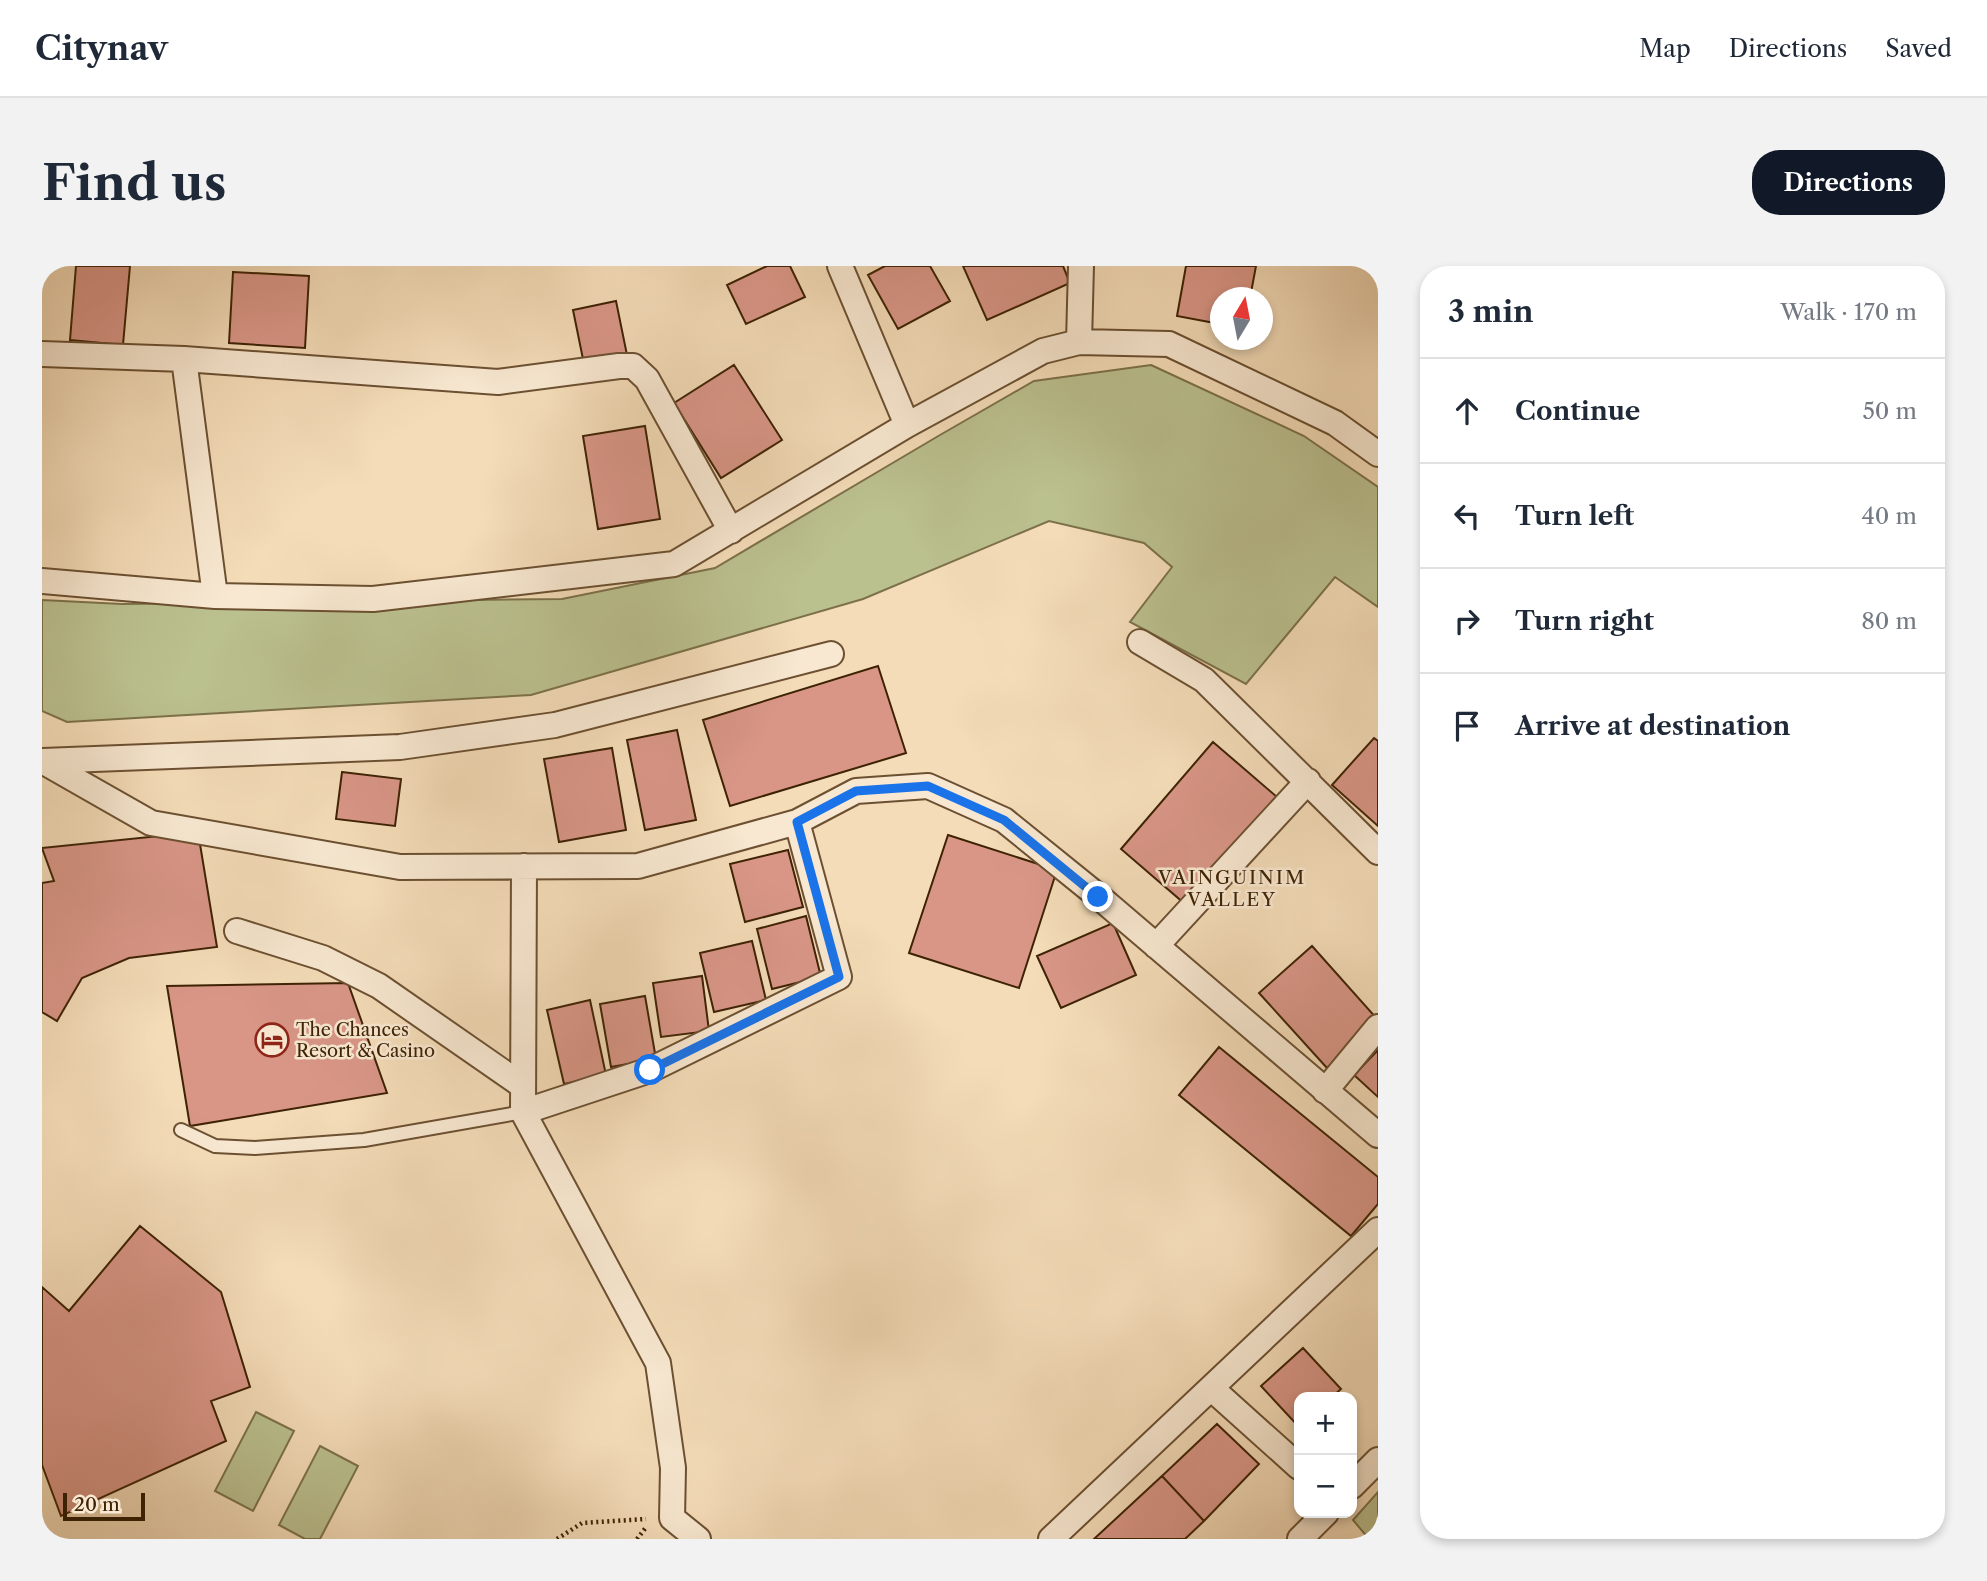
<!DOCTYPE html>
<html lang="en">
<head>
<meta charset="utf-8">
<style>
	:root { --surface:#fff; --page:#f2f2f3; --text:#1f2937; --muted:#747a83; --line:#e0e1e3; --accent:#111827 }
	body { margin:0; font-family:"Libre Caslon Text",serif; background:var(--page); color:var(--text) }
	.controls { position:absolute; right:21px; bottom:21px; display:grid; overflow:hidden; border-radius:14px; box-shadow:0 4px 10px #0003 }
	.controls button { width:63px; height:63px; display:grid; place-items:center; padding:0; border:0; border-bottom:2px solid var(--line); background:var(--surface); color:var(--text); font:35px sans-serif }
	.compass { position:absolute; left:1168px; top:21px; width:63px; height:63px; border-radius:50%; background:var(--surface); box-shadow:0 4px 10px #0003; rotate:10deg }
	.scale { position:absolute; left:21px; bottom:18px; width:82px; box-sizing:border-box; padding-left:7px; border:4px solid #3e2204; border-top:0; font-size:19px; line-height:24px; white-space:nowrap; color:#3e2204; -webkit-text-stroke:5px #f8e8d1; paint-order:stroke }
	.stop { position:absolute; width:21px; height:21px; margin:-16px; border:5px solid #1a73e8; border-radius:50%; background:#fff }
	.stop.end { background:#1a73e8; border-color:#fff; box-shadow:0 2px 7px #0008 }
	.list { margin:0; padding:0; list-style:none }
	h2 { display:flex; justify-content:space-between; align-items:center; height:91px; margin:0; padding:0 28px; font-size:30px }
	h2 small { font-size:23px; font-weight:400; color:var(--muted) }
	.list li { display:grid; grid-template-columns:46px 1fr auto; gap:21px; align-items:center; box-sizing:border-box; height:105px; padding:0 28px; border-top:2px solid var(--line) }
	.list b { display:block; font-size:26px; white-space:nowrap }
	.list em { font-size:23px; font-style:normal; color:var(--muted) }
	.icon { flex:none; width:38px; height:38px; fill:none; stroke:currentColor; stroke-width:2; stroke-linecap:round; stroke-linejoin:round }
	.map { position:relative; flex:none; width:1336px; height:1273px; overflow:hidden; border-radius:28px }
	header { display:flex; align-items:center; gap:42px; box-sizing:border-box; height:98px; padding:0 35px; background:var(--surface); border-bottom:2px solid var(--line) }
	header strong { font-size:33px }
	nav { display:flex; gap:38px; margin-inline-start:auto; font-size:24px }
	.intro { display:flex; align-items:center; justify-content:space-between; box-sizing:border-box; height:168px; padding:0 42px }
	h1 { margin:0; font-size:49px }
	.button { padding:18px 32px; border-radius:28px; background:var(--accent); color:#fff; font-size:24px; font-weight:700 }
	main { display:flex; gap:42px; padding:0 42px }
	aside { flex:1; background:var(--surface); border-radius:28px; box-shadow:0 4px 10px #0003 }
	.map>svg:first-child { display:block }
	.green { fill:#bbc08f; stroke:#7c714a; stroke-width:2 }
	.building { fill:#d99687; stroke:#3e2204; stroke-width:2 }
	.lines { fill:none; stroke-linecap:round; stroke-linejoin:round }
	.lane-casing { stroke:#6c5031; stroke-width:16 }
	.street-casing { stroke:#6c5031; stroke-width:28 }
	.path { stroke:#3e2204; stroke-width:4.5; stroke-dasharray:2 3.5; stroke-linecap:butt }
	.lane { stroke:#f8e8d1; stroke-width:12 }
	.street { stroke:#f8e8d1; stroke-width:24 }
	.route { stroke:#1a73e8; stroke-width:9 }
	.labels { text-anchor:middle; stroke-width:5; stroke-linejoin:round; paint-order:stroke }
	.poi-label { font-size:18px; fill:#3e2204; stroke:#f8e8d1; text-anchor:start }
	.neighbourhood-label { font-size:19px; letter-spacing:2px; fill:#3e2204; stroke:#f8e8d1 }
</style>
</head>
<body>
<header>
<strong>Citynav</strong>
<nav><a>Map</a><a>Directions</a><a>Saved</a></nav>
</header>
<div class="intro"><h1>Find us</h1><a class="button">Directions</a></div>
<main>
<div class="map">
<svg width="1336" height="1273" viewBox="0 0 1336 1273">
	<rect width="100%" height="100%" fill="#f4dcb8"/>
	<filter id="stains"><feTurbulence type="fractalNoise" baseFrequency=".00286" numOctaves="4"/><feColorMatrix values="0 0 0 0 .2 0 0 0 0 .09 0 0 0 0 .02 0 0 0 .5 -.17"/></filter>
	<radialGradient id="worn" r=".72"><stop offset=".6" stop-color="#630" stop-opacity="0"/><stop offset="1" stop-color="#630" stop-opacity=".3"/></radialGradient>
	<path class="green" d="M1109,99L1262,170L1336,221V341L1293,311L1204,418L1088,356L1130,301L1102,277L1007,255L821,333L489,429L25,456L0,445V334L80,338L520,333L673,302L898,169L992,115Z
		M214,1146L252,1165L211,1245L173,1225Z
		M278,1180L316,1200L278,1273H263L237,1259Z
		M1336,1226V1273H1327L1311,1254Z"/>
	<path class="building" d="M34,0H88L81,79L28,74Z
		M725,0H748L763,31L704,58L685,19Z
		M843,0H888L908,35L856,63L826,9Z
		M921,0H1021L1028,17L945,54Z
		M1144,0H1214L1208,32H1178V58L1135,50Z
		M191,6L267,10L263,82L187,77Z
		M574,35L585,89L542,98L531,44Z
		M692,99L740,174L679,212L632,137Z
		M603,160L618,253L556,263L541,170Z
		M836,400L864,487L688,540L661,454Z
		M635,464L654,554L603,564L585,474Z
		M1332,472L1336,475V560L1290,519Z
		M1171,476L1235,531L1143,638L1079,583Z
		M570,482L584,564L517,576L502,493Z
		M300,506L359,513L353,560L294,553Z
		M156,566L175,681L87,692L40,712L15,755L0,746V617L12,615L0,582Z
		M906,569L1015,604L977,722L867,687Z
		M746,584L761,641L703,656L688,598Z
		M764,650L779,711L730,723L715,663Z
		M1071,657L1094,709L1019,742L995,690Z
		M710,675L724,734L672,746L658,687Z
		M1270,680L1336,754V757L1285,802L1217,727Z
		M660,710L667,765L619,771L611,717Z
		M306,717L345,827L148,860L125,720Z
		M603,730L614,793L569,801L558,738Z
		M548,734L564,809L522,818L505,744Z
		M1177,781L1336,911V938L1309,970L1137,829Z
		M1336,784V831L1312,809Z
		M98,960L179,1026L208,1121L169,1135L184,1175L19,1250L0,1199V1021L27,1045Z
		M1261,1082L1299,1123L1290,1131H1257V1161L1219,1120Z
		M1175,1158L1217,1198L1162,1255L1120,1210Z
		M1120,1210L1162,1255L1143,1273H1052Z"/>
	<g class="lines">
		<defs>
			<path id="lane" d="M139,864L173,880L213,882L322,874L481,846"/>
			<path id="street" d="M798,0L865,159
				M1037,76L1039,0
				M0,88L142,93L456,116L577,100H591L605,113L689,265
				M142,93L173,330
				M0,315L173,330L331,333L632,298L865,159L1001,85L1037,76L1127,78L1293,157L1336,188
				M1098,376L1162,414L1336,586
				M0,495L109,557L358,601L596,600L755,556L814,525L886,520L962,554L1056,630L1336,869
				M1,495L358,481L513,459L789,388
				M482,600L481,846L616,1097L631,1202L630,1252L656,1273
				M195,665L281,692L337,720L481,820
				M1114,680L1266,515
				M1283,825L1336,761
				M481,846L608,804L797,711L755,556
				M1169,1122L1257,1201
				M1310,1220L1336,1194
				M1009,1273L1336,964
				M1258,1273L1284,1247"/>
		</defs>
		<use href="#lane" class="lane-casing"/>
		<use href="#street" class="street-casing"/>
		<path class="path" d="M515,1273L540,1257L604,1253
			M595,1273L605,1260"/>
		<use href="#lane" class="lane"/>
		<use href="#street" class="street"/>
	</g>
	<g class="lines">
		<path class="route" d="M608,804L797,711L755,556L814,525L886,520L962,554L1056,631"/>
	</g>
	<defs>
		<symbol id="hotel-ring" viewBox="-11 -11 22 22"><circle r="9.5" fill="#f8e8d1" stroke="#8f2418" stroke-width="1.5"/><path d="M-6-4.5h1.5V1H6V5H4.5V3h-9V5H-6ZM-4 0a1.8 1.8 0 1 1 3.6 0ZM.5 0V-2.5h3Q6-2.5 6 0Z" fill="#8f2418"/></symbol>
	</defs>
	<g fill-rule="evenodd">
		<use href="#hotel-ring" x="211" y="755" width="38" height="38"/>
	</g>
	<g class="labels">
		<g class="poi-label">
			<text x="254" y="770">The Chances<tspan x="254" dy="21">Resort &amp; Casino</tspan></text>
		</g>
		<g class="neighbourhood-label">
			<text x="1190" y="618">VAINGUINIM<tspan x="1190" dy="22">VALLEY</tspan></text>
		</g>
	</g>
	<rect width="100%" height="100%" filter="url(#stains)"/>
	<rect width="100%" height="100%" fill="url(#worn)"/>
</svg>
<div class="controls">
<button>+</button>
<button>−</button>
</div>
<svg class="compass" viewBox="-18 -18 36 36"><path d="M0-13l5 13h-10z" fill="#e53935"/><path d="M0 13l5-13h-10z" fill="#747a83"/></svg>
<div class="scale">20 m</div>
<div class="stop" style="left:608px;top:804px"></div>
<div class="stop end" style="left:1056px;top:631px"></div>
</div>
<aside>
<h2>3 min<small>Walk · 170 m</small></h2>
<ul class="list">
<li><svg class="icon" aria-label="ahead" viewBox="0 0 24 24"><path d="M12 20V5M6 11l6-6 6 6"/></svg><div><b>Continue</b></div><em>50 m</em></li>
<li><svg class="icon" aria-label="left" viewBox="0 0 24 24"><path d="M17 20v-9H6M10 6l-5 5 5 5"/></svg><div><b>Turn left</b></div><em>40 m</em></li>
<li><svg class="icon" aria-label="right" viewBox="0 0 24 24"><path d="M7 20v-9h11M14 6l5 5-5 5"/></svg><div><b>Turn right</b></div><em>80 m</em></li>
<li><svg class="icon" aria-label="arrive" viewBox="0 0 24 24"><path d="M6 21V4h12l-3 4 3 4H6"/></svg><div><b>Arrive at destination</b></div></li>
</ul>
</aside>
</main>
</body>
</html>
